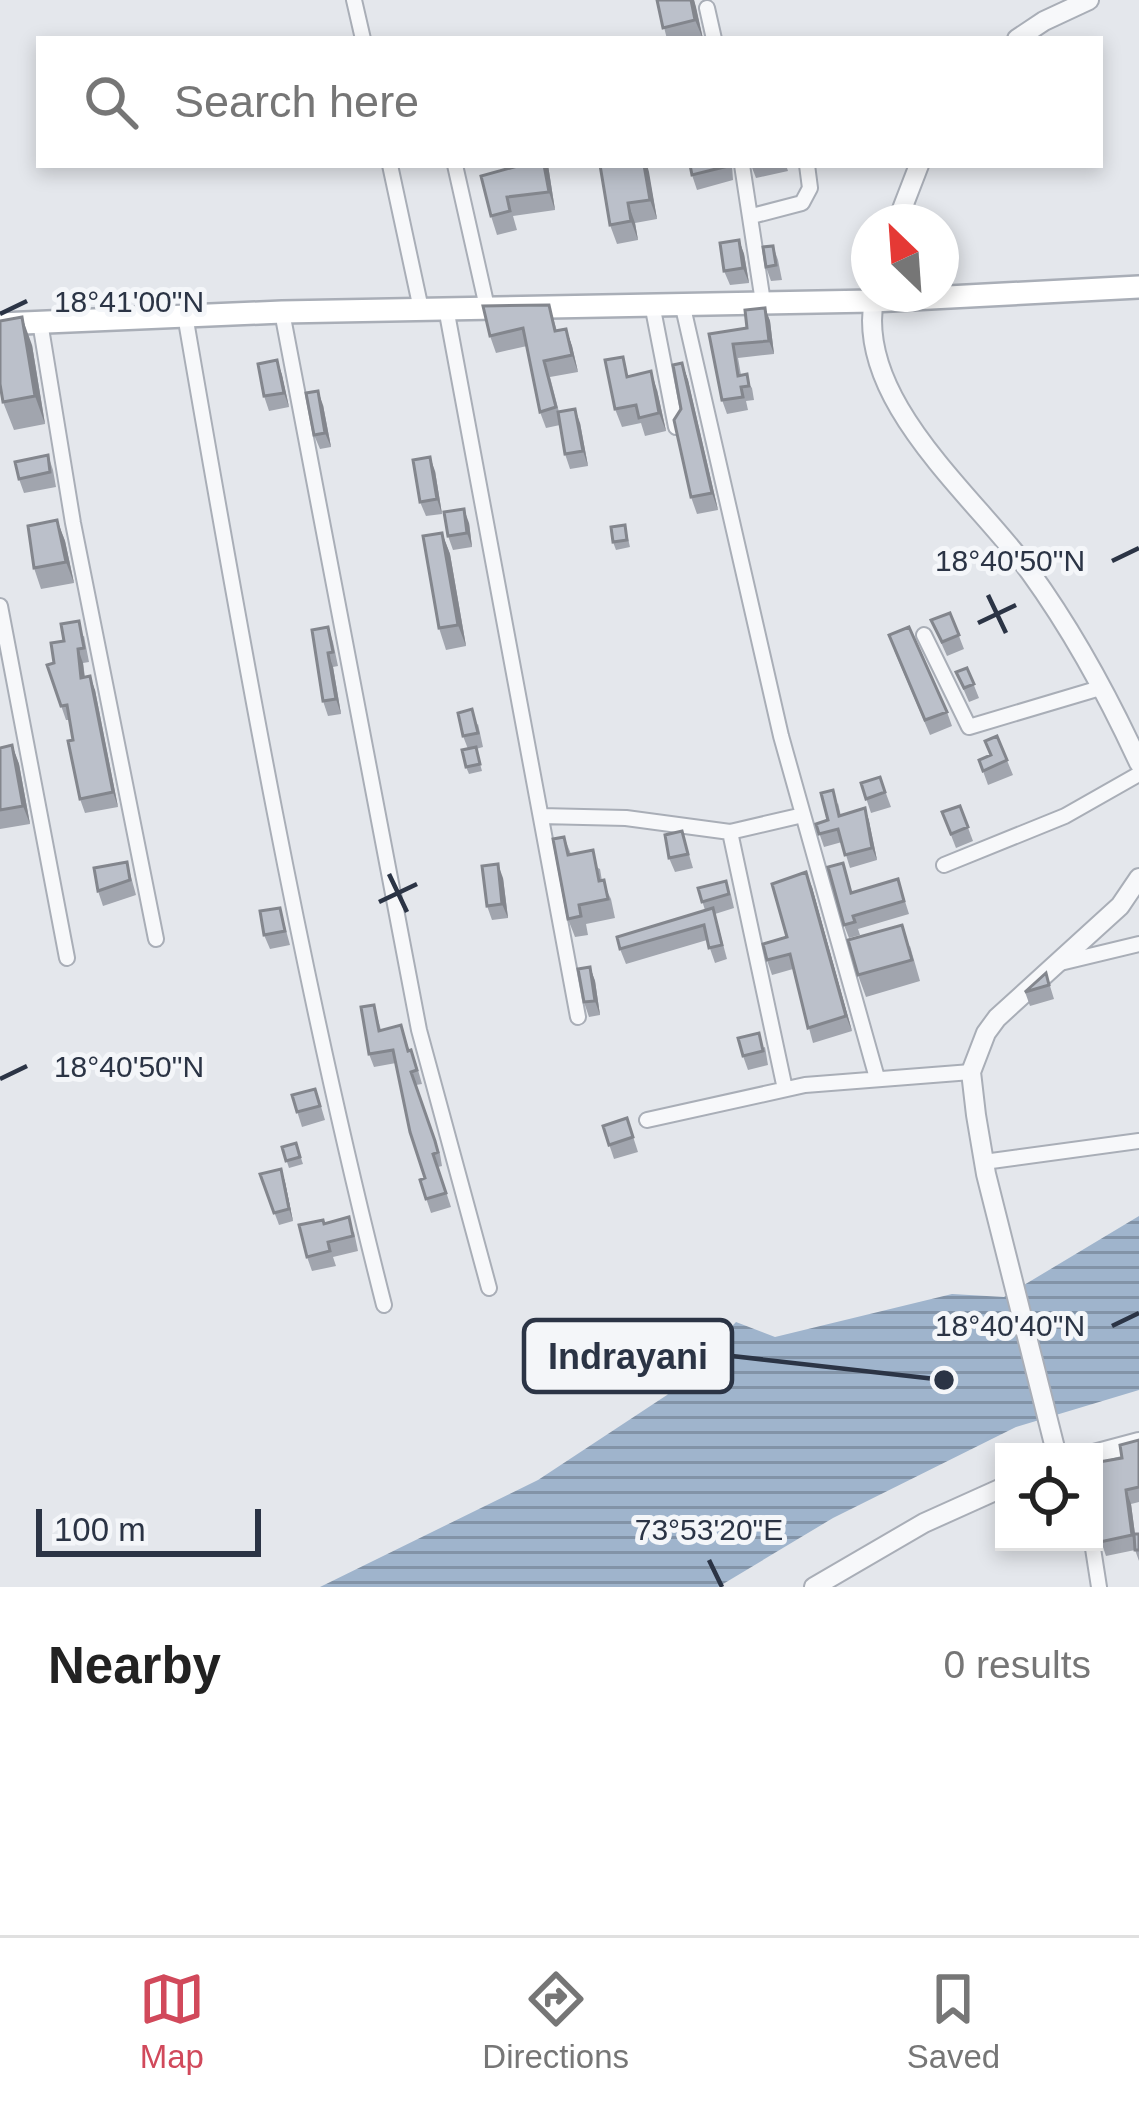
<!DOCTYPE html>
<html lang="en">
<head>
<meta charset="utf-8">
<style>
	:root { --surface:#fff; --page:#f2f2f2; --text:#222; --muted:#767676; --line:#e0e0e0; --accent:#d1495b }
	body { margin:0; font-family:Arial,sans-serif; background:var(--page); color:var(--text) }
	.controls { position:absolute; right:36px; bottom:36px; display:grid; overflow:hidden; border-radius:0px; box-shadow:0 6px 18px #0003 }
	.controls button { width:108px; height:108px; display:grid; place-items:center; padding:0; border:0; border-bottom:3px solid var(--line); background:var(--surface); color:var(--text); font:60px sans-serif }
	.compass { position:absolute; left:851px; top:204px; width:108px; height:108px; border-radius:50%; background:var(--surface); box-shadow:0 6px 18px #0003; rotate:335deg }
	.scale { position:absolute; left:36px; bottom:30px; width:225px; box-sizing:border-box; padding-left:12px; border:6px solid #2b3445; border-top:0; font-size:33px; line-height:42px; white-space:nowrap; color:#2b3445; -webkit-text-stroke:9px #f4f6f9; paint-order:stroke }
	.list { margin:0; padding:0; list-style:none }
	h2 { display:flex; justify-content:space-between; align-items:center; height:156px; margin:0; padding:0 48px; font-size:51px }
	h2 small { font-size:39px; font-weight:400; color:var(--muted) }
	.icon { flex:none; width:66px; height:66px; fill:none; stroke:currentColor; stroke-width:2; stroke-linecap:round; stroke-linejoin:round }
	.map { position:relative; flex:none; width:1139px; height:1587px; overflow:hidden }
	.search { position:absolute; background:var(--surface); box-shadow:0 6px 18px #0003; left:36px; right:36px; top:36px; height:132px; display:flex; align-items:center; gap:30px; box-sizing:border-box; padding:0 42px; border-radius:0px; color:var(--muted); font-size:45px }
	.sheet { height:348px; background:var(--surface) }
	nav { display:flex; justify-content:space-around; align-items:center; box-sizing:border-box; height:168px; border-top:3px solid var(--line); background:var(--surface); font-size:33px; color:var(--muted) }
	nav a { display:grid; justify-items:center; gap:6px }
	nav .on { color:var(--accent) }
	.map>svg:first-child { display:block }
	.water { fill:url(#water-rules) }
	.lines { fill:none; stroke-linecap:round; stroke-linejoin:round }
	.minor-casing { stroke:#a9aeb7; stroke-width:18 }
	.tertiary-casing { stroke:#a9aeb7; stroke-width:22 }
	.secondary-casing { stroke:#a9aeb7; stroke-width:26 }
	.minor { stroke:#f7f8fa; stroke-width:14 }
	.tertiary { stroke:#f7f8fa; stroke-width:18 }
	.secondary { stroke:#fff; stroke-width:21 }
	.wall { fill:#a1a5ae }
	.shaded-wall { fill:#83868d }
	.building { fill:#bbc0ca; stroke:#83868d; stroke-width:3 }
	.ticks { fill:none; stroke:#2b3445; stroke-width:4.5 }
	.ticks-label { font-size:30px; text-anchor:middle; fill:#2b3445; stroke:#f4f6f9; stroke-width:10; stroke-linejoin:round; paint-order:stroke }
	.leader { fill:none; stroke:#2b3445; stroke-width:4.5 }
	.callout-dot { fill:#2b3445; stroke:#f4f6f9; stroke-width:4.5 }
	.callout { fill:#f4f6f9; stroke:#2b3445; stroke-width:4.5 }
	.callout-label { font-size:36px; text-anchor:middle; font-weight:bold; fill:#2b3445 }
</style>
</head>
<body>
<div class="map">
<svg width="1139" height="1587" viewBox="0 0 1139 1587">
	<defs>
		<pattern id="water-rules" width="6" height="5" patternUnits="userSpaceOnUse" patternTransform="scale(3)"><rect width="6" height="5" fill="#9fb4cc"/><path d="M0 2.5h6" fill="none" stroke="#8293a7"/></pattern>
	</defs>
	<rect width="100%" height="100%" fill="#e4e7ec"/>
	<path class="water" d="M1139,1216V1390L1016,1427L833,1518L718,1587H320L538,1480L667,1395L736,1322L775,1337L952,1294L1004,1297Z"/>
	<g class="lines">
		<defs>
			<path id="minor" d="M354,0L363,39
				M707,8L714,39
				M390,165L421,309
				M455,165L487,307
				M742,165L763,302
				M752,216L802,203L810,188L807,165
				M682,303L781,736L877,1078
				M652,304L676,427
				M446,308L578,1017
				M282,312L419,1030L489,1288
				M185,315C242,646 301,979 384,1305
				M40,322L73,523L156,939
				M0,606L67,958
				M924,635L969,727L1100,688
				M541,816L626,818L730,832
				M944,865L1065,816L1139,774
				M1056,964L1139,944
				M785,1089L730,832L803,815
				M647,1120L805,1085L971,1072
				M984,1162L1139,1141
				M1092,1542L1099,1587"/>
			<path id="tertiary" d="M1017,39L1044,21L1089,0
				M897,222L919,165
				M875,294C851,398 975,496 1030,572C1072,630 1109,698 1139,763
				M1056,1452L986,1174L976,1115L971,1072L986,1033L997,1018L1120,906L1139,878
				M1094,1454L1139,1442
				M814,1587L924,1523L1004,1487"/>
			<path id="secondary" d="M0,324L282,312L873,301L1139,287"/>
		</defs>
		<use href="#minor" class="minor-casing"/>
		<use href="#tertiary" class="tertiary-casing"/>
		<use href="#secondary" class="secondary-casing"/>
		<use href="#minor" class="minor"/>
		<use href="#tertiary" class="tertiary"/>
		<use href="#secondary" class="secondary"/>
	</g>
	<path class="wall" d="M657,0H694L703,39H667Z
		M548,165L555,210L513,216L517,230L497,235L491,216L481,176Z
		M600,165H647L657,219L635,223L638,240L617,244L610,225Z
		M732,165L733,180L697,190L692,175Z
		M751,165H786L788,171L756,178Z
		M739,240L744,254L749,283L730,285L724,271Z
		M773,246L778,260L782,280L771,281L766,267Z
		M549,305L557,331L566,329L572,346L578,372L550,377L559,412L580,423L588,466L570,469L565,454L560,425L546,428L540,412L527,346L496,353L490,336Z
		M765,308L770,321L774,354L738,358L741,375L752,388L754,400L746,401L748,410L727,414L722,400L709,334L747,328Z
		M32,345L45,424L14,430L3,402Z
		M277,360L282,375L289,407L269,411L264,396Z
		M682,363L688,380L718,510L697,514L691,497Z
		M630,376L657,390L666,431L645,436L641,423L622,427L615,409Z
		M323,405L331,447L320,449L314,435Z
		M48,455L53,470L56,487L24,493L19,479Z
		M435,471L442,514L426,516L420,502Z
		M57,520L65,541L74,583L41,589L34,568Z
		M469,523L472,547L453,550L448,536Z
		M625,525L630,547L616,550L613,542Z
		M442,533L450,554L466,646L446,650L439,628Z
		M950,613L964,649L947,656L931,620Z
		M328,627L333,642L338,666L333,667L341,714L328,716L323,701Z
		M84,636L89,662L83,663L85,677L95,690L118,807L85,813L80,799L70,720H66L47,665L54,663L64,641Z
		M894,650L947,712L952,726L930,735Z
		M967,668L979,698L969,702L956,672Z
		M478,724L483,747L476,749L482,771L469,774L466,767L468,749L463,736Z
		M997,736L1013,775L988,785L979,760L991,755Z
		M12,745L19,764L30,824L0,829V748Z
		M880,777L891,807L871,813L861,783Z
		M838,803L841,816L865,808L869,821L877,860L850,868L842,842L824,847L816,824L828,820Z
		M960,806L973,841L956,848L942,812Z
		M682,831L693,868L675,872L669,858Z
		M564,837L571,854L600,869L602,881L611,899L615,918L586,924L588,935L575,937L568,919Z
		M127,862L136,895L103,906L98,891Z
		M503,878L508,918L492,920L487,906Z
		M898,879L909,914L858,929L860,935L849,938L844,925L852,893Z
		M812,887L852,1031L813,1043L793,969L772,975L767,960L787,937Z
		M698,888L731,895L734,908L715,914L727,959L715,963L707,940L626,964L620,949L705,910Z
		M280,908L290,945L270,949L264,935Z
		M910,946L920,981L866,997L858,975Z
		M590,967L595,981L600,1015L589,1017L584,1002Z
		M1046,973L1054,999L1030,1006L1025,992Z
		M374,1005L381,1030L401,1025L409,1050L416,1063L422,1084L416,1085L440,1154L442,1166L438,1167L451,1207L431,1213L420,1180L425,1178L396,1063L374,1067L369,1054Z
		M765,1047L768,1065L748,1070L743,1056Z
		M292,1095L320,1103L325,1120L302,1127Z
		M627,1118L638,1152L614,1159L603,1126Z
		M296,1143L303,1164L289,1168L282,1147Z
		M281,1169L285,1182L293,1221L279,1225L260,1174Z
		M324,1224L354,1232L358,1251L333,1257L336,1266L312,1271L307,1257Z
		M1139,1440V1502L1131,1504L1135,1534H1139V1561L1135,1550L1106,1556L1099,1535L1094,1532V1455L1100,1461L1122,1458Z"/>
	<path class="shaded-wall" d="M691,0H694L696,7L703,39L695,20Z
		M544,165H548L555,210L549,192Z
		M644,165H647L649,172L657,219L650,200Z
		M628,203L635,223L638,240L631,221Z
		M739,240L744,254L749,283L743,268Z
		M765,308L770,321L774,354L769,341Z
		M22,317L32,345L45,424L35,396Z
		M566,329L572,346L578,372L572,355Z
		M277,360L282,375L289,407L284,393Z
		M682,363L688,380L718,510L712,493Z
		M651,371L657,390L666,431L659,413Z
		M318,391L323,405L331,447L325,433Z
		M575,409L580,423L588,466L583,451Z
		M430,457L435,471L442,514L437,499Z
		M464,509L469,523L472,547L467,533Z
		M57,520L65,541L74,583L66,562Z
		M442,533L450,554L466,646L458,625Z
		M78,649L83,663L86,692L81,678Z
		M328,653L333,667L341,714L336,699Z
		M90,676L95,690L118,807L113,792Z
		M12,745L19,764L30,824L23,806Z
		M865,808L869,821L877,860L872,848Z
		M498,864L503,878L508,918L502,904Z
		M806,872L812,887L852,1031L846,1016Z
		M590,967L595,981L600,1015L595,1001Z
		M281,1169L285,1182L293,1221L289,1209Z
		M1126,1490L1131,1504L1137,1549L1132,1535Z"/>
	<path class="building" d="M657,0H691L695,20L663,28Z
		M521,165H544L549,192L507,197L510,211L491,216L481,176Z
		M600,165H644L650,200L628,203L631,221L610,225Z
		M690,165H728V166L692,175Z
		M739,240L743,268L724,271L720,243Z
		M773,246L776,265L766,267L763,247Z
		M549,305L555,331L566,329L572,355L544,361L556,407L540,412L523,328L490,336L483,306Z
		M765,308L769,341L733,344L738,376L747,374L749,386L741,387L743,397L722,400L709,334L747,328L745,310Z
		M22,317L35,396L3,402L0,384V321Z
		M623,357L627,377L651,371L659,413L639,418L636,405L615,409L605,360Z
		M277,360L284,393L264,396L258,364Z
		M682,363L712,493L691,497L674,420L681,409L673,365Z
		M318,391L325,433L314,435L306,393Z
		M575,409L583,451L565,454L558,412Z
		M48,455L50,472L19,479L15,462Z
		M430,457L437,499L420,502L413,460Z
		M464,509L467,533L448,536L444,512Z
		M57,520L66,562L34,568L28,526Z
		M625,525L627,540L613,542L611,527Z
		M442,533L458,625L439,628L423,536Z
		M950,613L959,635L942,642L931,620Z
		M79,621L84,648L78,649L81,678L90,676L113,792L80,799L68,741L73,740L67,705L61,706L47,665L54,663L51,643L64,641L61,624Z
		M328,627L333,652L328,653L336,699L323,701L312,630Z
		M909,627L947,712L925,720L889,635Z
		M967,668L974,684L964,688L956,672Z
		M472,709L478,733L463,736L458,713Z
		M997,736L1007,760L983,771L979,760L991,755L985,741Z
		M12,745L23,806L0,810V748Z
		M476,747L480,764L466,767L462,750Z
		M880,777L885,792L866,799L861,783Z
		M833,790L839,816L865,808L872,848L845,855L838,829L819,834L816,824L828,820L821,793Z
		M960,806L968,827L951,834L942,812Z
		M682,831L688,854L669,858L665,835Z
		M564,837L568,855L593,850L599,881L604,880L608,899L579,905L581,916L568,919L553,839Z
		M127,862L130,880L98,891L94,868Z
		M843,863L851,893L898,879L904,901L853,916L855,922L844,925L828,867Z
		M498,864L502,904L487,906L482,866Z
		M806,872L846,1016L808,1028L790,954L767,960L763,944L787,937L772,884Z
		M726,881L729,894L702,902L698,888Z
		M280,908L285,931L264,935L260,911Z
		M713,908L722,945L709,948L704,925L620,949L617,937Z
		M902,925L912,960L858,975L848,940Z
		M590,967L595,1001L584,1002L578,969Z
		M1046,973L1049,985L1025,992Z
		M374,1005L379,1031L401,1025L408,1051L411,1050L417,1070L411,1072L435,1141L438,1152L433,1154L446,1193L426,1199L420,1180L425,1178L410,1132L393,1050L369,1054L361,1007Z
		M759,1033L763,1051L743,1056L738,1038Z
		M315,1089L320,1106L297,1112L292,1095Z
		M627,1118L633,1137L609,1145L603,1126Z
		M296,1143L300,1157L286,1161L282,1147Z
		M281,1169L289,1209L274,1213L260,1174Z
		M349,1217L353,1236L328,1242L330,1251L307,1257L299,1225L323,1220L324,1224Z
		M1139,1440V1487L1126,1490L1132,1535L1100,1542L1096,1522L1094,1520V1455L1097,1454L1099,1462L1122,1458L1120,1445Z
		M1134,1534H1139V1550H1135Z"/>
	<path class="ticks" d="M0,314L27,301M1112,561L1139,548M988,595L1006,633M978,623L1016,605M389,874L407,912M379,902L417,884M0,1079L27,1066M1112,1326L1139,1313M709,1560L722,1587"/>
	<g class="ticks-label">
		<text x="129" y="312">18°41'00"N</text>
		<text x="1010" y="571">18°40'50"N</text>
		<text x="129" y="1077">18°40'50"N</text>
		<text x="1010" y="1336">18°40'40"N</text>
		<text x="709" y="1540">73°53'20"E</text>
	</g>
	<path class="leader" d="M944 1380L732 1356"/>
	<circle class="callout-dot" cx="944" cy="1380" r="12"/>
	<rect class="callout" x="524" y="1320" width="208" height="72" rx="12"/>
	<g class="callout-label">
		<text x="628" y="1369">Indrayani</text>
	</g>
</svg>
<div class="controls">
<button><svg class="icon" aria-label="locate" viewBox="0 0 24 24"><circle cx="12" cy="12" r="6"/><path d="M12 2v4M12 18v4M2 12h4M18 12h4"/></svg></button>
</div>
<svg class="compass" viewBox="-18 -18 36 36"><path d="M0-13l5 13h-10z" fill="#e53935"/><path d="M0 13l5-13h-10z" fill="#767676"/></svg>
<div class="scale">100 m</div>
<div class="search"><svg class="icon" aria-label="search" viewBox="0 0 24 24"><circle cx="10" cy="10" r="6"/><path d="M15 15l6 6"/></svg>Search here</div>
</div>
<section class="sheet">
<h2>Nearby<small>0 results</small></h2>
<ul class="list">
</ul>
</section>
<nav>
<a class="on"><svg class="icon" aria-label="map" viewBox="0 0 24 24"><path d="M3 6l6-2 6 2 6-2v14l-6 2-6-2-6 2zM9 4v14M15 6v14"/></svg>Map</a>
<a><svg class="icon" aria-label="directions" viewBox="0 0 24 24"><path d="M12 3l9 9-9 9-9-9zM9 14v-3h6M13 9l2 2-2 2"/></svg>Directions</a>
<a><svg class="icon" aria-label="saved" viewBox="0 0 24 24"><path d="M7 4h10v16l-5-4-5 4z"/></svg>Saved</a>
</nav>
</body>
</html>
